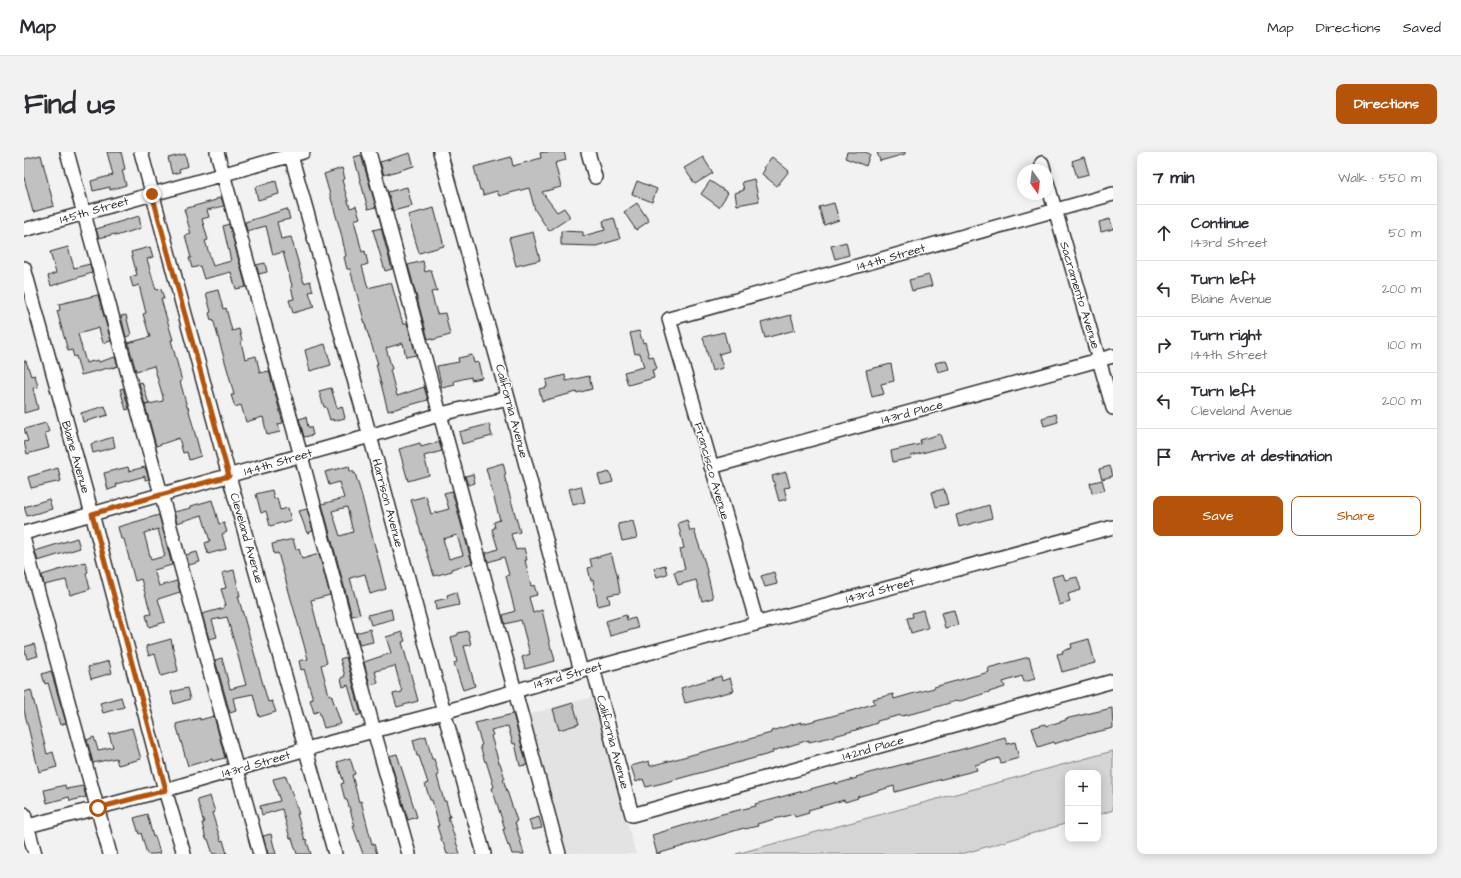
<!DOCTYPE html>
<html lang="en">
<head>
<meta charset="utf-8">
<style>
	:root { --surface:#fff; --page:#f2f2f3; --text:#2b2b33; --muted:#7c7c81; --line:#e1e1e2; --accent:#b45309 }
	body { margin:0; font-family:"Architects Daughter",sans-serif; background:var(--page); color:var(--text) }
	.controls { position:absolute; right:12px; bottom:12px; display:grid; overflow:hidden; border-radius:8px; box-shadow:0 2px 10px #0003 }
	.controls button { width:36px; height:36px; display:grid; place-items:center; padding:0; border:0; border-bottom:1px solid var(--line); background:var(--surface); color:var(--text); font:20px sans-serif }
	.compass { position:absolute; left:993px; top:12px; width:36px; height:36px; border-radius:50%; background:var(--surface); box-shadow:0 2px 10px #0003; rotate:166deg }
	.stop { position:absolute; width:12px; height:12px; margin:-9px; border:3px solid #b45309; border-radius:50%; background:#fff }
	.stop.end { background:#b45309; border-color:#fff; box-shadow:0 1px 4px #0008 }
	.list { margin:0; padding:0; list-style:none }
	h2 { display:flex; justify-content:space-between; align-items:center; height:52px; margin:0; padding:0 16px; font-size:17px }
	h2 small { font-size:13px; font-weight:400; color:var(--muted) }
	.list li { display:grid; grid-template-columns:26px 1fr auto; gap:12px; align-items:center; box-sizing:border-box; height:56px; padding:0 16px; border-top:1px solid var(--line) }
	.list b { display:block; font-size:15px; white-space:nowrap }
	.list p { margin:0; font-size:13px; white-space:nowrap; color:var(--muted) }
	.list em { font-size:13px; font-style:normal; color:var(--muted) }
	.actions { display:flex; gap:8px; padding:12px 16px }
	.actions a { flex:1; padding:9px 0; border:1px solid var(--accent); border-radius:8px; text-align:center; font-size:14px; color:var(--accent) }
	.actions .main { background:var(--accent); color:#fff }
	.icon { flex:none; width:22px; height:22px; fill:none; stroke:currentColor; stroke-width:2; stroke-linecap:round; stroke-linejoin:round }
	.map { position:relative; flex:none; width:1089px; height:702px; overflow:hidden; border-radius:8px }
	header { display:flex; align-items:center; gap:24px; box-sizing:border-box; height:56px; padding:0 20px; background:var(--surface); border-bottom:1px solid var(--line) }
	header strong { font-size:19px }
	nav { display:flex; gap:22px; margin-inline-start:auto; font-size:14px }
	.intro { display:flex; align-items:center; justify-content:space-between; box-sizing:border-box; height:96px; padding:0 24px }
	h1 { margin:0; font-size:28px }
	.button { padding:10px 18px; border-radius:8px; background:var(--accent); color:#fff; font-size:14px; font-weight:700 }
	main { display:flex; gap:24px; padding:0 24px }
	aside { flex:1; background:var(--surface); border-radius:8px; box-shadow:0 2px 10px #0003 }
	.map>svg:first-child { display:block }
	.built { fill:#e3e3e3 }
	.green { fill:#d5d5d5; stroke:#808080 }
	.building { fill:#c1c1c1; stroke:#2b2b2b; fill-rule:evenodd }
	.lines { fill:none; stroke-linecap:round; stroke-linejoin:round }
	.minor-casing { stroke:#2b2b2b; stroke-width:16 }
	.minor { stroke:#fff; stroke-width:13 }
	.route { stroke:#b45309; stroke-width:5 }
	.labels { text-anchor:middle; stroke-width:3; stroke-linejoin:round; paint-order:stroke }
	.street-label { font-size:12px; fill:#2b2b2b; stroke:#fff }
</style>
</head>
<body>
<header>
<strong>Map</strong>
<nav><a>Map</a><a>Directions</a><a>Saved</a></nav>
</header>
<div class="intro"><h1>Find us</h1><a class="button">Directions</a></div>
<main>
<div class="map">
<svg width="1089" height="702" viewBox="0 0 1089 702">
	<rect width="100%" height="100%" fill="#f2f2f2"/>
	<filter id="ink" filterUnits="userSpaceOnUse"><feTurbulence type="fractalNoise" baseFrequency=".025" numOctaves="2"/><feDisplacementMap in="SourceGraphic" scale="8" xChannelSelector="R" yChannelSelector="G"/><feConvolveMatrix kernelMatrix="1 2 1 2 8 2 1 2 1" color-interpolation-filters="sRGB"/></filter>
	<g filter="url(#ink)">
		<path class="built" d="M568,545L612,702H541L503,563Z"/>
		<path class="green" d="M1089,599V658L1074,663V621H1044V671L938,702H712Z"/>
		<path class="building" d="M83,0H97L101,17L98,18L102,33L86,38V35L69,39L67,29L89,23Z
			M521,0H540L542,8L531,11L537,35L518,40L533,60L540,56L545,63V66L525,79L511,58L505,36L475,44L473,39L459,43L458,38H456L450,15L487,5L489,14L517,6L516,1Z
			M823,0H841L846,2L842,14L821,6Z
			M853,0H881V2L856,9Z
			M386,1L390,14L360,23L356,10Z
			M161,2L164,14L155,17L156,20L148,22L144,6Z
			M17,3L30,54L9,60L0,26V7Z
			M337,3L352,55L344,57L330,5Z
			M679,5L689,21L671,32L660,16Z
			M748,5L765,19L753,34L738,22L741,17L739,16Z
			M1060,5L1065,22L1053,25L1048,9Z
			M318,16L321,27L318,28L326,56L332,54L336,66L330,68L338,100L341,99L344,112L338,114L344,136L367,130L379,172L383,171L392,203L382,205L379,191L362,196L368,217L366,218L373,244L400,235L404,248L364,259L356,228L352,212H354L343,179L326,117H323L320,105L322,104L317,81L300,22Z
			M730,27L735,49L713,53L711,41L720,38L718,30Z
			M252,29L255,42L234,48L231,35Z
			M613,29L633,37L628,50L608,42Z
			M686,29L704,41L695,55L677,42Z
			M383,35L388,54L369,59L364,40Z
			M197,45L200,54L183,58L185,65L178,67L184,88L181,89L189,114L207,109L199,74L205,72L222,135L212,137L207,120L180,127L176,114L168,116L165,106H167L161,83L167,82L160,57L192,48V47Z
			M613,51L625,69L612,78L600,60Z
			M810,51L815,68L800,73L795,55Z
			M410,56L420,94L395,101L384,63Z
			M263,57L266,67L253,70L257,87L267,85L280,131L286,129L289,139L285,140L290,155L269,161L265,148L270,147L267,135L268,134L259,100L249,103L242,74L223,79L221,70Z
			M115,64L117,76L92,84L91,82L75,86L72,77Z
			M590,66L596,87L572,94L537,93V79L559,80V84L581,78L579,69Z
			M1086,67L1089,77L1077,80L1075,70Z
			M357,76L368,117L361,119L349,78Z
			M509,80L516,108L492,114L485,86Z
			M822,90L825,103L811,107L807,94Z
			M44,95L50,116L66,112L68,121L27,134L24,124L32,121L26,100Z
			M126,95L129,105L123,107L132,138L137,137L140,147H137L149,188H147L158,229H156L163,255H164L177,304L165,308L163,300L159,301L155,286L132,294L121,253L139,249V245L130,214L112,219L104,191L126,185L119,162L122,161L115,133L109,135L106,125L113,123L107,100Z
			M399,109L401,120L407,118L413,139L407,140L413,162L421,161L426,183L408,188L407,186L404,187L384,113Z
			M241,111L243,120L235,122L232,113Z
			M905,123L908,134L888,139L885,128Z
			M194,138L199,157L202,156L208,179L215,177L218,189L217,190L221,207L232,204L236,221L245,219L259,271L254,272L256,280L243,283L239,265L222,270L217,253L211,255L207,243H210L206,227L189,167L187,168L185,161L187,160L182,141Z
			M74,143L87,189L79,191L75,176L54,182L62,211L74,208L75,210L91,205L94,214L88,216V215L57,223L52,204L50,205L48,198L44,199L33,159L36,158L35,152Z
			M102,163L107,183L102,185L97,164Z
			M767,163L771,178L741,186L737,171Z
			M615,179L619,191L621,190L625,205L629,204L633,217L628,218L630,226L604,233L600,220L620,215L616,201L611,202L606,181Z
			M700,180L705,199L695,202L699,216L688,219L679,185Z
			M301,192L307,213L286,219L281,198Z
			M448,203L450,211L454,210L458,226L447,228V225L430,229L431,233L418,236L413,214L435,210L434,206Z
			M922,208L925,217L914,220L911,211Z
			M0,209H2L7,224L11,223L14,235L9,236L14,257L0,261Z
			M867,212L870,229L857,232L860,242L848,245L842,218Z
			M541,223L542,229L565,224L568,237L553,241V240L518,249L515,237L523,235L522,228Z
			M118,230L125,252L121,253L115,231Z
			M99,236L105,257L102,258L96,237Z
			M307,236L313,256L318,254L321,266L309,269V267L306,268L302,255H300L295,239Z
			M81,254L84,263L59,270L57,261Z
			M1032,262L1034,270L1020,274L1018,266Z
			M282,265L284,275H287L289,283L280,285L275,267Z
			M22,271L25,280L21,281L25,296L3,302L0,290L4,289L0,277Z
			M465,272L468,284L438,292L435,280Z
			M916,282L920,295L887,304L888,306L869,310L867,299L897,292L896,288Z
			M89,285L91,295L69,301L67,292Z
			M415,290L418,299L400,304L405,323L384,329L375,297L396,291L397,295Z
			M479,311L482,323H480L496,380L487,382L492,398L500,396L503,408H501L507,434L510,433L513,443L505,445L509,461L518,458L527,497H528L531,509L501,517L498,505L506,502L497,468L481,472L479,463L491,459L482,424L485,423L480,405L464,410L462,401L474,397L468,377L471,376L470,370L476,368L462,316Z
			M325,314L326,319H329V321H331L337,341L362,437L346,442L341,422L326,426L336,462L328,464L298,352L320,346L315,330L305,333L301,320ZM323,355L329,380L316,384L308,359Z
			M1086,314L1089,324L1078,327L1075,317Z
			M104,315L105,319L121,315L125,327L121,328V324L92,332L93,335L84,338L80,321Z
			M34,316L37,329L7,336L4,325Z
			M586,320L589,330L577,333L574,323Z
			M762,320L766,335L760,336L763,347L755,349L748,324Z
			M449,322L451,331L444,333L441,324Z
			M1078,328L1081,338L1068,341L1066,331Z
			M557,334L561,350L549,353L545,337Z
			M920,337L924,352L912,355L908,340Z
			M248,338L250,347L253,346L256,358L264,356L267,368L246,374L242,359L237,361L232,342Z
			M428,339L448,411L427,417L428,419L410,424L387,348L402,344L407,362L425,357L420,341ZM433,383L439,403L425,407L419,387Z
			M25,347L28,357L3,364L0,355Z
			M188,348L195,372L200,371L203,380L198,382L202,397L184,402L181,391L186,389L178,363L153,371L150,360L167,356V354Z
			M965,353L968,366L935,375L932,363Z
			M283,357L289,379L283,381L275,359Z
			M135,363L148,413L130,418L135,434L153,429L156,440L134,447L141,470L125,475L122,463L127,462L117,427L111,429L100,387H97L94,375ZM134,377L141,404L127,408L120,381Z
			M663,368L666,379L670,378L681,411L689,446L678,449L672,428L654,433L650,420L661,417L656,397L660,396L654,371Z
			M609,369L613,386L598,389L594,372Z
			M53,386L56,396L14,409L11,399Z
			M269,387L272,398L275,397L278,407L295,402L306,443L287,448L303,511L297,513L305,543L307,542L317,572L300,576L295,559L290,561L286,548L289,547L280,517L277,518L275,509L284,507L254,401L250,402L248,392Z
			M173,400L176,410L165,413L162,403Z
			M587,401L593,422L596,441L584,443L586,451L574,454L569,428L567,429L564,416L568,415L566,407Z
			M61,410L64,420L62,421L66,437L46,443L42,428L20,433L18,423Z
			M641,413L643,422L633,425L630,416Z
			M210,418L216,444H214L244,550L248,549L252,560L235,565L229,542L209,546L212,559L206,561L191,508L198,506L206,537L222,533L213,500L203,465L188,468L193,485L185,487L178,462L200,456V453H202L197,437L202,436L198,421Z
			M750,420L753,432L741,435L737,424Z
			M1039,422L1041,428L1053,425L1057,438L1044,442L1046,450L1035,453L1028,425Z
			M432,440L435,453L412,458L411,449L424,446L423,443Z
			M367,457L369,467L347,473L344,463Z
			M899,458L904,476L887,481L883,466L889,465L888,461Z
			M930,458L934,473L921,476L917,461Z
			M602,463L603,468L611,466L614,476L586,484L582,469Z
			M346,477L349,490L336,493L332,481Z
			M444,479L447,493L440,494L451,534L439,538L430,511L433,510L427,485L434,483V481Z
			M378,480L381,489L378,490L394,549L373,555L369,542L378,540L371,514L351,519L354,531L346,533L340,510L367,501L362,485Z
			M147,487L154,519L137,524L131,502L125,504L122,494Z
			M1065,487L1071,511L1038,520L1033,502L1039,501L1038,499L1048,496L1047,492Z
			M10,492L14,504L3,507L0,495Z
			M322,505L337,562L333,564L324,533L319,535L317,526L321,524L316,507Z
			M1005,505L1011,527L1000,530L998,524L979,530L981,535L946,546L933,550L932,549L899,559L878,564L877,563L853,569V571L832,578L803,586L785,590V588L765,594L748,599L749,601L635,632L622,635L619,627L612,630L607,614L625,609L626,614L693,596L747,581V579L777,570V572L793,568L830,558L851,551L849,547L869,542L870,547L891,541L910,536V535L965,520L964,516Z
			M85,509L88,521L67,527L64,515Z
			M27,519L42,571L36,573L24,531L21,532L18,522Z
			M697,524L698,529L706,526L710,539L661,551L657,536Z
			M163,536L166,547L150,552L147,540Z
			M7,538L23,602L29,600L33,615L15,620L0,558V540Z
			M97,545L100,555L79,561L76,551Z
			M549,551L555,572L535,578L529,557Z
			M1088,556L1089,576L1064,582V581L1030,592V590L1014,595L1008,576L1021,572L1022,574L1042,568L1041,567Z
			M489,562L503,613L496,614L491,591L489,592L484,574L467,578L469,583L467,584L475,611H476L481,627H479L493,669L491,670L500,702H488L485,693L484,694L479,677H481L468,636L470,635L462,609L461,610L456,594L458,593L451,571Z
			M190,564L201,606L188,609V607L164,614L152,572L176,566V568Z
			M108,576L117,607L94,613L92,606L69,611L63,588L70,585L74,598L89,595L85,582Z
			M402,584L408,607H410L415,623L413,624L420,649H422L426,665H424L436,702H423L419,690H418L413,674H415L408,648H406L401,632L404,631L395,604H393L389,588Z
			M981,585L983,592L991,590L995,606L977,611L975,606L951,613L953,618L911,629L871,640L870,634L833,645L834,646L821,650L820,648L784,658L785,661L771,665L770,662L754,666L733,672L734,674L721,677L720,676L633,702L628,683L698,662L732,654L731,652L812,630V632L833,626L832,625L845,621L939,597Z
			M373,602L393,665L384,668L365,604Z
			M326,606L331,622L328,623L335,650L337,649L348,692H350L353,702H339L329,674H331L323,648H321L317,632L320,631L313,610Z
			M262,624L275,662H273L281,688L282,687L287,702H273L268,686H266L258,657L238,663L236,654L256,649L249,627Z
			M41,633L42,637L59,634L62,645L46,649L45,645L23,651L20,638Z
			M186,644L191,660L188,661L197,689L199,688L203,702H189L184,687H182L178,671H180L173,648Z
			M123,662L129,685L131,684L136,701L131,702H123L117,681L115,682L110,666Z
			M515,665L518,676L508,678L505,668Z
			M247,682L249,691L252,702H244L239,684Z"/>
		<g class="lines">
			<defs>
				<path id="minor" d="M43,0L236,702
					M117,0L205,324L311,702
					M193,0L277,304L350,579L385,702
					M266,0L346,284L420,560L460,702
					M345,0L535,702
					M416,0L484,246L557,519
					M564,0L571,25
					M1018,11L1020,18
					M1023,30L1089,256
					M0,78L279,0
					M0,116L68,362L141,638L160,702
					M687,315L1089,204
					M0,381L346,284L417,262L484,246
					M0,389L86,702
					M733,471L645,167L1089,42
					M569,516L608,663L1089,529
					M0,662L11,702
					M0,675L141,638L282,597L420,560L569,516L1089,375"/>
			</defs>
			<use href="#minor" class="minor-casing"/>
			<use href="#minor" class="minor"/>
		</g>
	</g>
	<g class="lines" filter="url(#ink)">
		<path class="route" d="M74,656L142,638L68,362L205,324L128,42"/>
	</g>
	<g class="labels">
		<g class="street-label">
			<text transform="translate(70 58) rotate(-16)" y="4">145th Street</text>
			<text transform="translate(867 105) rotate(-16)" y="4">144th Street</text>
			<text transform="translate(1056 143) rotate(73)" y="4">Sacramento Avenue</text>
			<text transform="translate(488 259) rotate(75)" y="4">California Avenue</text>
			<text transform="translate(888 260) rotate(-15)" y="4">143rd Place</text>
			<text transform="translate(52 305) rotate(74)" y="4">Blaine Avenue</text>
			<text transform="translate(254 310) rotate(-16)" y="4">144th Street</text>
			<text transform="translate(688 319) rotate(74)" y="4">Francisco Avenue</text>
			<text transform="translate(364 351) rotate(75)" y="4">Harrison Avenue</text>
			<text transform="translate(223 386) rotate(74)" y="4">Cleveland Avenue</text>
			<text transform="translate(856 438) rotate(-15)" y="4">143rd Street</text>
			<text transform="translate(544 523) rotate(-16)" y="4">143rd Street</text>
			<text transform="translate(589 590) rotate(75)" y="4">California Avenue</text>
			<text transform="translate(849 596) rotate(-16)" y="4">142nd Place</text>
			<text transform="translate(232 612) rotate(-16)" y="4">143rd Street</text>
		</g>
	</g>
</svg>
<div class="controls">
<button>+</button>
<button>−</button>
</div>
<svg class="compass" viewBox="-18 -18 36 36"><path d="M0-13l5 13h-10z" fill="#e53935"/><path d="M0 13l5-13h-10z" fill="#7c7c81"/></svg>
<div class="stop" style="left:74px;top:656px"></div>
<div class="stop end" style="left:128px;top:42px"></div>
</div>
<aside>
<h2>7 min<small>Walk · 550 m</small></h2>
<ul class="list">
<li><svg class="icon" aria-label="ahead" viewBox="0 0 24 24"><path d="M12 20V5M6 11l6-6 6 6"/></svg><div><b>Continue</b><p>143rd Street</p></div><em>50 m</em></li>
<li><svg class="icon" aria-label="left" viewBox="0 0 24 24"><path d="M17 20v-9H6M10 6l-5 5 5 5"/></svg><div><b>Turn left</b><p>Blaine Avenue</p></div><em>200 m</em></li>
<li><svg class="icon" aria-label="right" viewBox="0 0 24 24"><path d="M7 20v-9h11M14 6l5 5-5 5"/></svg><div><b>Turn right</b><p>144th Street</p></div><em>100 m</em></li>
<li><svg class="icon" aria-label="left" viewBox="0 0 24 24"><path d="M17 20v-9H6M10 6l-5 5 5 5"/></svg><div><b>Turn left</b><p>Cleveland Avenue</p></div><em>200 m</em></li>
<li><svg class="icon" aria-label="arrive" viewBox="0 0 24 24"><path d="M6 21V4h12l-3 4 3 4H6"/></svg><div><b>Arrive at destination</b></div></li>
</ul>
<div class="actions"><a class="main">Save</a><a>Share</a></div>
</aside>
</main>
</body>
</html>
